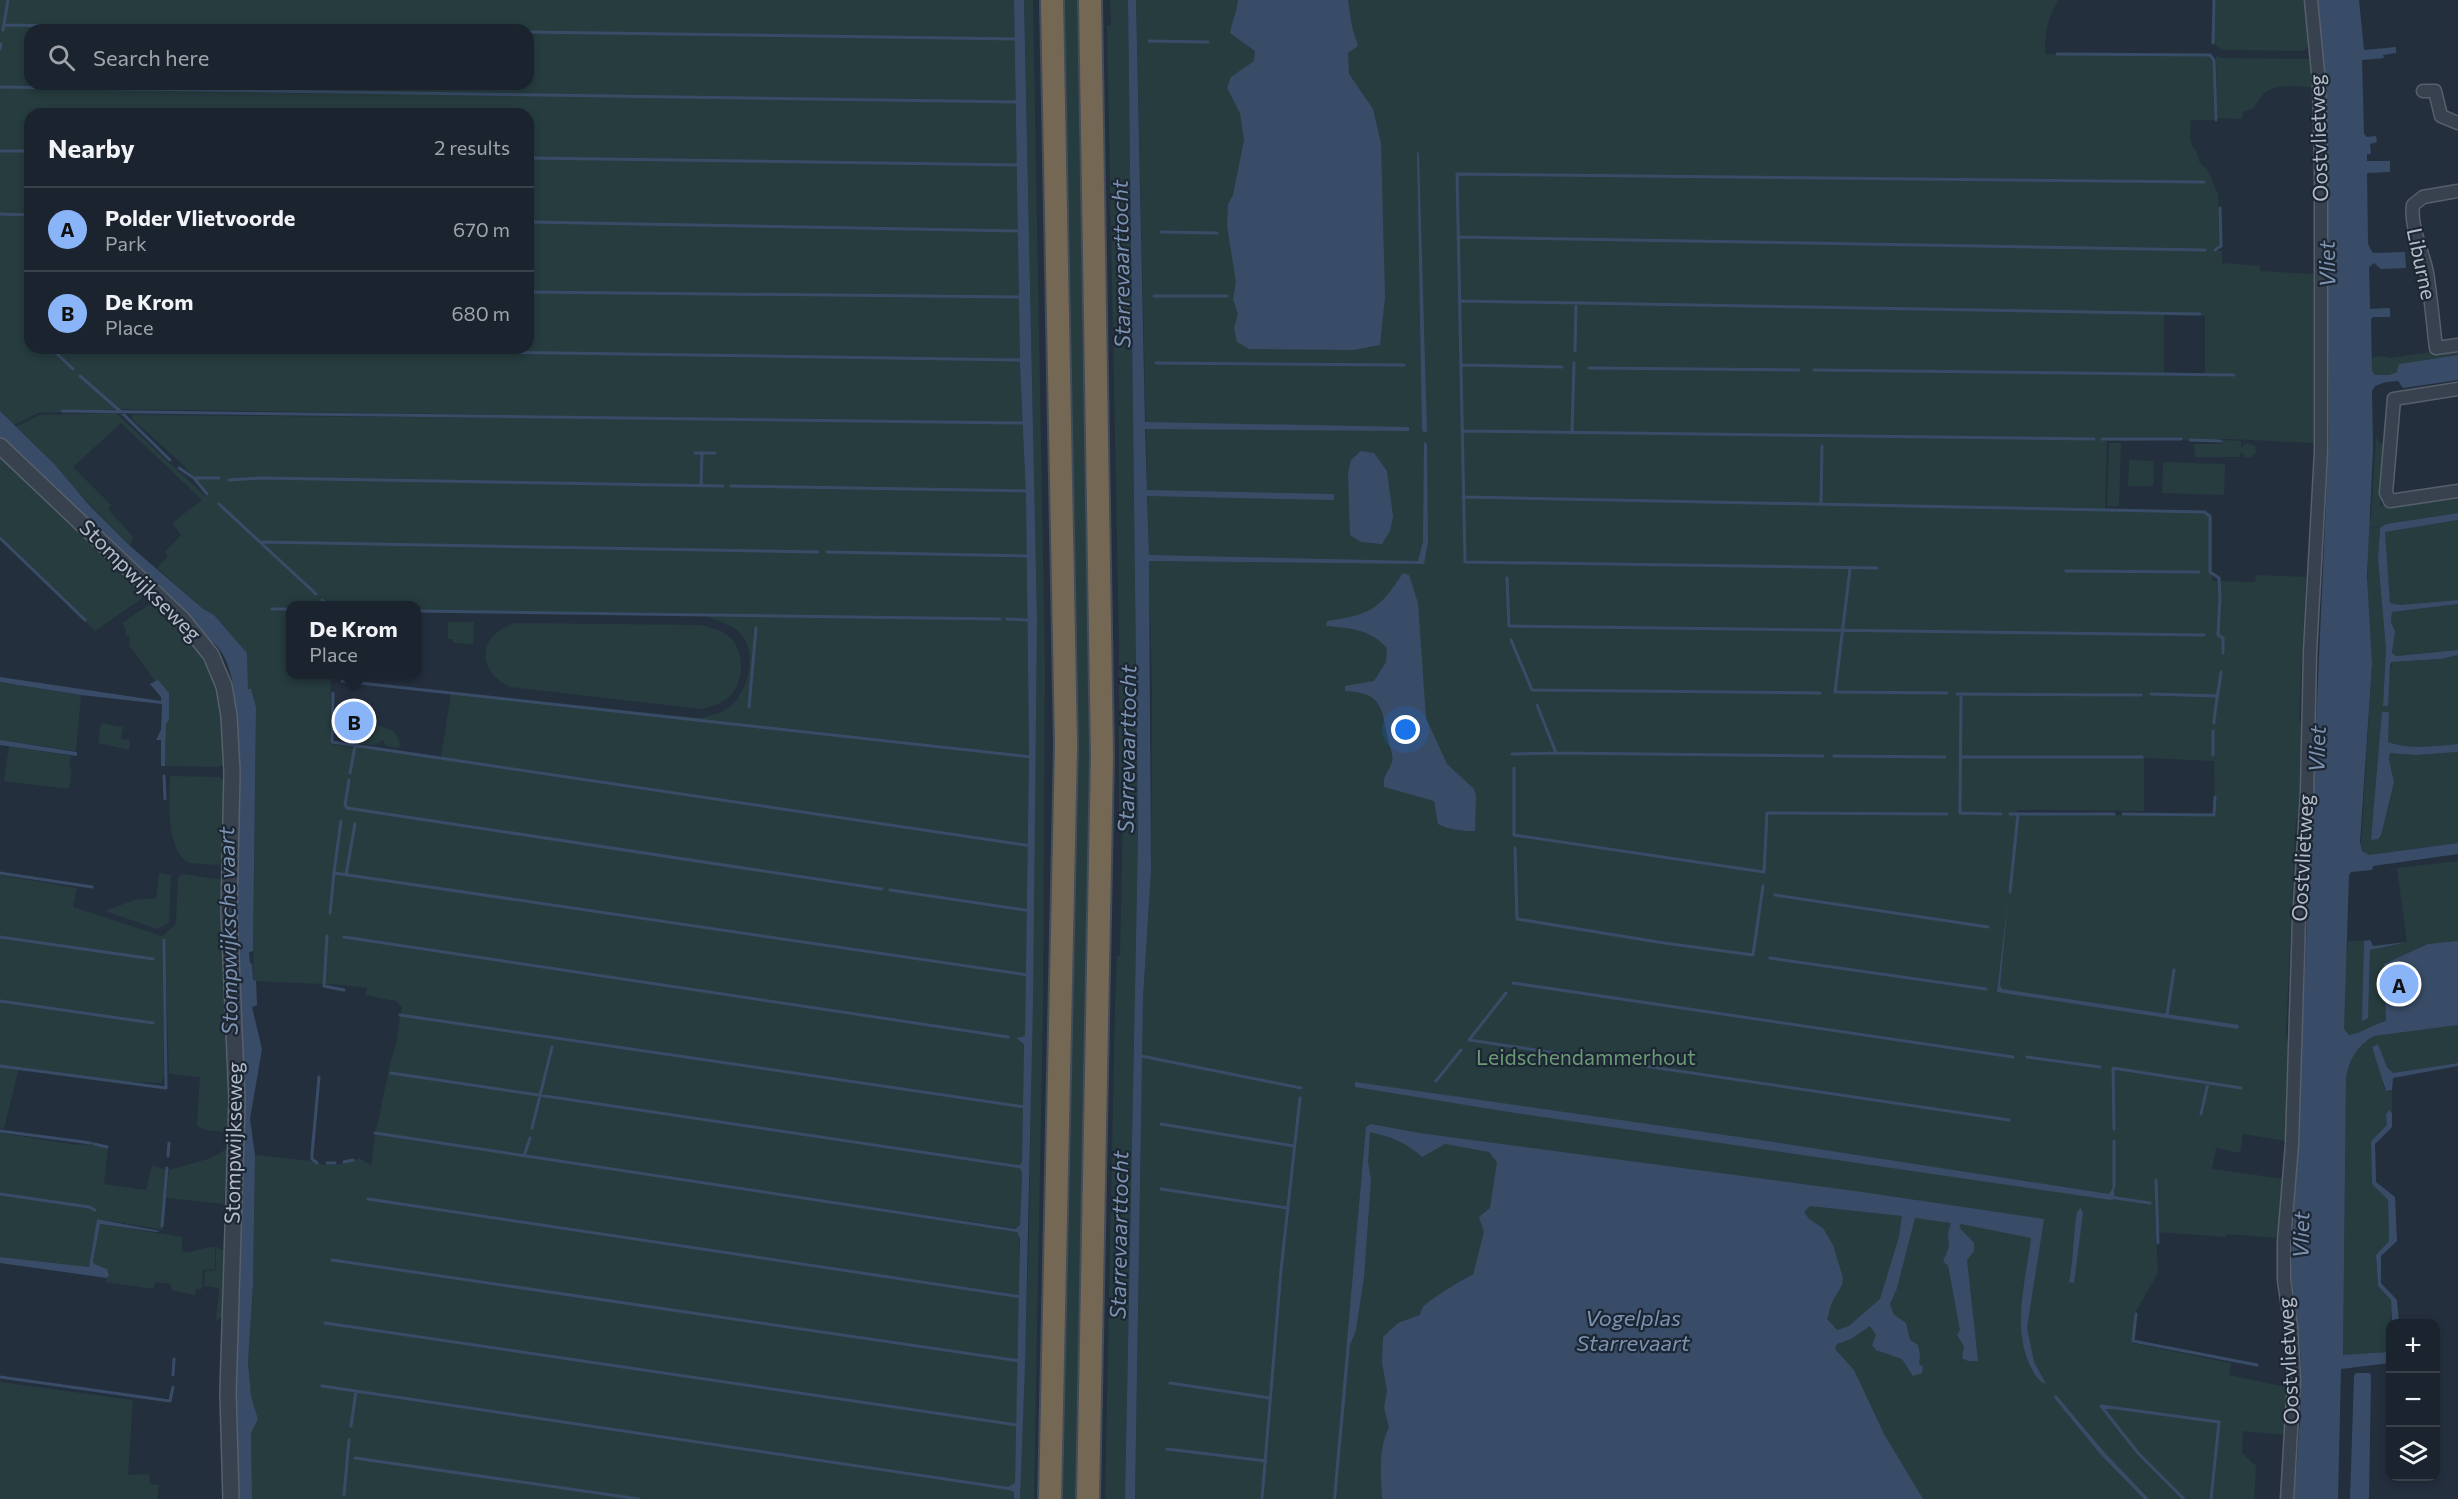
<!DOCTYPE html>
<html lang="en">
<head>
<meta charset="utf-8">
<style>
	:root { --surface:#1b232e; --page:#242b36; --text:#f1f3f6; --muted:#a0a4aa; --line:#39404a; --accent:#8ab4f8 }
	body { margin:0; font-family:Commissioner,sans-serif; background:var(--page); color:var(--text) }
	.controls { position:absolute; right:18px; bottom:18px; display:grid; overflow:hidden; border-radius:12px; box-shadow:0 3px 9px #0003 }
	.controls button { width:54px; height:54px; display:grid; place-items:center; padding:0; border:0; border-bottom:2px solid var(--line); background:var(--surface); color:var(--text); font:30px sans-serif }
	.you { position:absolute; left:1406px; top:730px; width:21px; height:21px; margin:-15px; border:4px solid #fff; border-radius:50%; background:#1a73e8; box-shadow:0 0 0 9px #1a73e833 }
	.badge { display:grid; place-items:center; width:39px; height:39px; border-radius:50%; background:var(--accent); color:#111; font-size:20px; font-weight:700 }
	.pin { position:absolute; translate:-50% -50%; border:3px solid #fff; box-shadow:0 2px 6px #0006 }
	.popup { position:absolute; left:286px; top:601px; width:135px; height:78px; box-sizing:border-box; display:grid; place-content:center; border-radius:12px; background:var(--surface); filter:drop-shadow(0 2px 4px #0005); font-size:20px; white-space:nowrap; color:var(--muted) }
	.popup b { font-size:22px; color:var(--text) }
	.popup::after { content:''; position:absolute; left:50%; top:100%; margin-left:-12px; border:12px solid transparent; border-top-color:var(--surface) }
	.list { margin:0; padding:0; list-style:none }
	h2 { display:flex; justify-content:space-between; align-items:center; height:78px; margin:0; padding:0 24px; font-size:26px }
	h2 small { font-size:20px; font-weight:400; color:var(--muted) }
	.list li { display:grid; grid-template-columns:39px 1fr auto; gap:18px; align-items:center; box-sizing:border-box; height:84px; padding:0 24px; border-top:2px solid var(--line) }
	.list b { display:block; font-size:22px; white-space:nowrap }
	.list p { margin:0; font-size:20px; white-space:nowrap; color:var(--muted) }
	.list em { font-size:20px; font-style:normal; color:var(--muted) }
	.icon { flex:none; width:33px; height:33px; fill:none; stroke:currentColor; stroke-width:2; stroke-linecap:round; stroke-linejoin:round }
	.map { position:relative; flex:none; width:2458px; height:1499px; overflow:hidden }
	.search { position:absolute; background:var(--surface); box-shadow:0 3px 9px #0003; left:24px; top:24px; width:510px; height:66px; display:flex; align-items:center; gap:15px; box-sizing:border-box; padding:0 21px; border-radius:18px; color:var(--muted); font-size:22px }
	.panel { position:absolute; background:var(--surface); box-shadow:0 3px 9px #0003; left:24px; top:108px; width:510px; height:246px; border-radius:18px }
	.map>svg:first-child { display:block }
	.green { fill:#263c3f; fill-rule:evenodd }
	.water { fill:#394c67; fill-rule:evenodd }
	.lines { fill:none; stroke-linecap:round; stroke-linejoin:round }
	.stream { stroke:#394c67; stroke-width:3 }
	.minor-casing { stroke:#565f6c; stroke-width:15 }
	.tertiary-casing { stroke:#565f6c; stroke-width:18 }
	.motorway-casing { stroke:#434c59; stroke-width:26 }
	.minor { stroke:#38414e; stroke-width:12 }
	.tertiary { stroke:#38414e; stroke-width:15 }
	.motorway { stroke:#746855; stroke-width:22 }
	.labels { text-anchor:middle; stroke-width:4.5; stroke-linejoin:round; paint-order:stroke }
	.street-label { font-size:21px; fill:#b4bcc9; stroke:#1d2633 }
	.park-label { font-size:21px; fill:#6b9a76; stroke:#1d2633 }
	.water-label { font-size:22px; font-style:italic; fill:#7c92b1; stroke:#1d2633 }
</style>
</head>
<body>
<div class="map">
<svg width="2458" height="1499" viewBox="0 0 2458 1499">
	<rect width="100%" height="100%" fill="#242f3e"/>
	<path class="green" d="M0,0H1014L1020,366L1026,496L1029,754L1025,1036L1016,1038L1024,1044L1022,1163L1019,1166L1022,1173L1020,1225L1016,1228L659,1177L1019,1232L1020,1303L1015,1484L1008,1487L692,1441L1008,1489L1014,1492V1499H647L597,1492L639,1499H252L251,1433L258,1419L251,1396L248,1362L253,1284L255,1155L311,1161C324,1168 346,1165 359,1158L371,1165L375,1136L391,1060C398,1044 398,1024 402,1007L396,1001L365,995L367,988L345,985L253,981L256,707L248,689L247,653L214,615L202,608L157,568L168,556L165,552L181,535L172,523L202,500L121,423L73,467L111,505L108,509L133,537L130,546L16,427L40,415L116,413L206,497L210,494L179,461L131,418L134,415L819,420L122,409L38,413L14,425L0,411ZM30,30H528V84H30ZM30,114H528V348H30ZM291,606H417V611L698,613C710,618 726,622 737,630C758,647 750,685 734,703C725,713 712,715 700,718L451,693L441,757L330,744L331,674H291Z
		M1024,0H1033L1045,665L1043,1003L1034,1499H1020L1029,1232L1037,619Z
		M1065,0H1077L1090,778L1088,1003L1076,1499H1063L1077,800Z
		M1110,0H1128L1138,835L1125,1499H1105L1115,1004L1117,956H1120L1123,811H1119V644L1107,26L1111,25Z
		M1136,0H2059C2047,16 2045,34 2045,54L2209,55L2213,60L2214,120H2191L2190,137L2192,146L2195,149L2200,163L2207,169L2218,194L2220,246L2214,250L2222,251V263L2260,266V271L2313,274V443L2230,439L2107,441L2105,509L2212,513V581L2255,582L2256,575L2306,577L2299,718L2301,723L2303,785L2299,818L2296,819L2286,1033L2290,1056L2286,1141L2243,1134L2240,1153L2216,1148L2212,1169L2284,1179L2279,1238L2227,1234L2226,1237L2156,1232L2158,1273L2135,1313L2132,1343L2231,1363L2229,1375L2286,1387L2285,1435L2243,1431L2242,1453L2256,1466L2254,1499H1135L1143,999L1151,871L1152,694ZM1884,177L2203,181L2205,182ZM2164,315L2205,316V376H2164ZM2144,758L2214,761L2215,809L2213,810L2212,816L2016,814L2017,810L2144,811Z
		M2215,0H2308L2312,42L2305,50L2300,51L2223,50L2214,44Z
		M2216,56L2221,58L2312,59L2315,87C2288,87 2267,80 2254,108L2243,112L2242,119L2217,118Z
		M2458,348V355L2400,364L2397,372L2389,375H2375L2372,370L2371,357L2384,356L2389,358Z
		M2376,437L2380,444H2388L2380,506L2458,494V513L2386,524L2381,528L2369,526V518H2371Z
		M2223,440L2241,441V448L2246,443L2255,446L2256,453L2250,458L2245,457L2241,452L2240,457H2195L2194,444H2222Z
		M2109,443H2121L2119,506H2107Z
		M0,456L143,591L141,599L95,631L0,536Z
		M2129,460L2154,461L2153,486H2128Z
		M2163,462L2225,464L2224,495L2162,493Z
		M2458,520V600L2400,605L2390,603L2384,532Z
		M2369,527L2380,528L2378,559L2386,649L2383,706L2392,662L2441,659L2458,655V744C2435,746 2409,750 2387,742L2389,713L2381,744L2371,840L2394,782L2389,759L2390,753L2415,755L2458,752V843L2369,855L2365,854L2361,847L2372,664L2367,598Z
		M155,601C213,660 224,682 224,765L217,767L165,766L166,724L169,719L158,681H155L129,645L130,636L125,635L126,629L122,623Z
		M2458,604V650L2395,656L2392,653L2395,631L2391,622L2392,612Z
		M448,622H474L473,644L453,643V639H448Z
		M515,623L701,625C710,628 720,629 727,635C745,648 745,679 731,695C723,704 713,706 701,709L510,687C475,670 478,635 515,623Z
		M0,682L81,695L76,751L0,740Z
		M101,723L123,727L121,739L130,740L129,750L98,743Z
		M371,723L394,731L400,743L399,748L386,746L383,740L375,745L360,744L363,733Z
		M9,746L71,756L69,768L72,769L69,789L4,781Z
		M170,776L219,777L224,780L223,860L220,865L189,863C166,852 169,798 170,776Z
		M2458,861V1017L2378,1029L2344,1042L2342,951L2347,950L2348,941H2364V948L2407,942L2397,868Z
		M159,873L171,875L169,923L157,929L105,911L134,900L156,898Z
		M184,874L222,880L230,1101L226,1132L205,1130L197,1126L200,1077L169,1074L165,938L163,940L164,1073L162,1083L120,1081L19,1067L4,1129L0,1128V875L77,888L73,907L162,936L176,924L178,877Z
		M2458,1025V1063L2393,1073L2372,1047L2382,1075L2384,1089L2390,1092L2392,1090V1113L2389,1110L2387,1125L2371,1142L2372,1183L2388,1200L2389,1241L2376,1255L2378,1286L2391,1300L2390,1352L2343,1356L2346,1078C2350,1058 2357,1046 2374,1036Z
		M0,1133L78,1145L88,1144L108,1149L104,1184L146,1190L152,1165L166,1170L161,1225L163,1231L160,1229L97,1219L89,1267L0,1257Z
		M228,1148L224,1204L166,1198L169,1170L211,1158Z
		M100,1224L182,1237V1252C195,1253 203,1246 215,1247V1269L203,1270L202,1289H196L195,1295L171,1290V1284L155,1282L154,1289L105,1282L109,1275L107,1270L94,1264L93,1261Z
		M216,1247L226,1251L225,1315L216,1321L219,1288L204,1286L205,1271L216,1270Z
		M0,1382L133,1400L128,1475L149,1474L150,1484L159,1485L157,1499H0Z"/>
	<path class="water" d="M1014,0H1024L1037,619L1033,1002L1025,1365L1020,1499H1014V1492L1008,1489V1487L1015,1483L1020,1239L1016,1228L1020,1225L1022,1173L1019,1166L1022,1162L1024,1044L1016,1038L1025,1036L1029,754L1026,496L1020,366Z
		M1128,0H1136L1145,422L1409,427V431L1145,429L1147,490L1334,494V500L1147,496L1149,555L1418,561L1423,542L1424,442L1427,444L1428,542L1424,564L1149,561L1151,871L1143,999L1135,1499H1125L1138,835Z
		M1238,0H1348L1352,27L1358,46L1348,53L1349,74L1373,109L1381,143L1385,297L1380,345L1353,350L1249,349L1237,342L1234,328L1238,314L1233,299L1236,282L1227,226L1228,204L1233,195L1244,140L1240,113L1227,88L1231,77L1254,61L1255,51L1230,33C1232,21 1237,12 1238,0Z
		M2317,0H2359L2364,50L2396,47V53L2383,55L2384,58L2362,60L2364,134L2367,137L2376,136L2377,142L2370,144L2371,154H2367V161H2390V172L2367,173L2368,244L2372,252L2375,253L2405,252L2406,268L2381,269L2374,263L2369,267L2370,309L2390,308V317H2373L2371,319L2372,370L2375,375H2389L2397,372L2399,364L2458,355V380L2403,388L2398,381L2386,382L2375,386L2372,391L2373,450L2367,576L2372,664L2360,842L2362,851L2369,855L2458,843V854L2373,866L2372,870L2351,872L2349,875L2344,1029L2349,1035C2362,1033 2373,1024 2386,1021L2384,964L2428,944L2458,941V1025L2374,1036C2357,1046 2350,1058 2346,1078L2343,1355L2390,1352V1363L2341,1369L2338,1499H2294C2298,1445 2304,1390 2299,1336C2297,1316 2294,1296 2291,1276L2329,437L2326,117Z
		M1417,151L1419,154L1427,431L1424,433L1422,430Z
		M0,411L55,465L90,506L130,546L202,608L214,615L247,653L248,689H251L256,707L253,951L249,952L250,963L252,964L253,980L256,981L257,1005L252,1007L262,1049L250,1119L255,1155L253,1284L248,1362L251,1396L258,1419L251,1433L252,1499H235L237,754C236,723 240,652 205,638L0,440Z
		M1361,451L1374,453L1387,471L1393,516L1390,531L1382,544L1361,542L1350,535L1348,473L1351,460Z
		M2458,513V520L2385,532L2390,603L2400,605L2458,600V604L2392,612L2391,622L2395,631L2392,653L2396,656L2458,650V655L2441,659L2392,662L2390,665L2388,706H2383L2386,649L2378,559L2380,528L2386,524Z
		M1403,573L1409,575L1418,603L1426,718L1447,764L1474,789L1476,796L1475,831C1463,831 1449,830 1438,824L1434,801L1384,787C1382,776 1389,772 1392,762C1394,755 1389,745 1388,739C1381,707 1383,693 1345,691V686L1374,681L1386,662L1387,648C1370,629 1350,628 1326,626L1327,621C1371,614 1378,611 1403,573Z
		M0,677L161,701V697L150,684L158,680L169,693V719L166,724L165,766H161V740H156L161,730L162,704L81,695L0,682Z
		M2382,712H2389L2388,742C2409,750 2436,746 2458,744V752L2415,755L2390,753L2389,759L2394,782L2381,835L2378,839L2371,840Z
		M0,740L77,752V756L0,745Z
		M2008,900L2000,985L2002,989L2239,1025L2238,1029L1997,992Z
		M2370,940L2373,946L2407,942L2370,950L2368,1018L2362,1021L2364,941Z
		M2378,1044L2387,1067L2393,1073L2458,1063V1066L2393,1078L2392,1090L2386,1091L2372,1047Z
		M1355,1082L1767,1141L2109,1194L2114,1186V1195L2118,1198L2111,1200L1515,1113L1355,1087Z
		M2389,1110L2392,1113V1127L2375,1144L2376,1182L2395,1197L2397,1241L2381,1256V1283L2397,1300L2399,1324L2392,1323L2391,1300L2378,1286L2376,1255L2389,1241L2388,1200L2372,1184L2371,1141L2387,1125L2386,1114Z
		M1371,1124L1419,1133L1862,1192L2044,1219L2027,1328L2034,1362L2046,1384C2040,1382 2036,1377 2033,1371C2010,1331 2026,1281 2031,1238L1961,1224L1959,1227L1974,1243V1251L1967,1260L1978,1361H1968L1962,1358L1964,1346L1957,1335L1960,1330L1948,1265L1943,1262L1949,1247L1948,1233L1951,1223L1915,1218L1897,1288L1890,1304L1894,1315L1906,1323L1910,1340L1918,1345L1920,1355L1919,1364L1923,1367L1922,1373L1913,1376L1902,1359L1876,1350L1872,1345L1876,1335L1870,1326L1851,1339L1837,1344L1835,1349L1854,1370L1884,1434L1923,1499H1382C1381,1474 1378,1450 1389,1427L1384,1408L1387,1391L1382,1362L1383,1337L1398,1323L1420,1315C1421,1312 1422,1307 1424,1306C1429,1300 1466,1277 1473,1275L1484,1232L1479,1217L1490,1208L1497,1162L1489,1152L1445,1144L1422,1157C1407,1143 1390,1136 1370,1132L1368,1162L1371,1180L1364,1277L1356,1330L1350,1345L1336,1499H1333L1366,1127ZM1810,1206L1902,1216L1899,1237L1880,1299L1849,1326L1837,1330L1827,1319L1832,1302L1842,1285L1843,1278L1833,1245L1823,1228L1809,1219L1804,1212Z
		M2081,1208L2083,1213L2074,1283L2069,1282C2074,1259 2073,1235 2077,1212Z
		M97,1219L160,1231L157,1232L100,1224L93,1261L94,1264L107,1269L109,1275L107,1278L0,1263V1257L89,1267Z
		M2356,1373H2369L2371,1375L2369,1499H2350L2354,1376Z
		M2056,1395L2105,1453L2149,1499H2144L2102,1456L2056,1400L2054,1396Z"/>
	<g class="lines">
		<path class="stream" d="M4,25L375,30
			M3,30L8,0
			M528,32L1018,39
			M1149,41L1208,42
			M2213,43L2214,0
			M0,49L1,44
			M2057,54L2210,55L2214,60L2216,120
			M0,87L1018,102
			M0,151H30
			M528,158L1021,165
			M0,214L30,215
			M528,222L1021,231
			M1161,232L1217,233
			M1458,237L2205,250
			M2215,250L2221,246L2220,208
			M528,292L1021,297
			M1154,296H1227
			M1461,301L2200,314
			M51,348L73,369
			M235,348L1022,360
			M1575,351L1576,303
			M38,353L46,348
			M1156,363L1404,365
			M1461,365L1562,367
			M1589,368L1799,370
			M1814,370L2234,375
			M80,376L120,411L170,460
			M62,411L1025,423
			M1463,431L2094,439
			M1572,432L1574,363
			M2102,439H2181
			M2190,440L2221,441
			M695,453H715
			M179,468L194,478L207,494
			M194,478H219
			M229,480L261,478L723,486
			M701,485L702,454
			M731,486L1028,491
			M1463,497L2205,512L2210,517V572L2219,578L2220,598L2218,635L2223,638V653
			M1821,503L1822,446
			M219,504L316,594
			M0,538L85,620
			M262,542L818,552
			M827,552L1029,556
			M1877,568L1465,562L1457,174L2204,182
			M1850,569L1835,692L1947,693
			M2066,571L2199,572
			M1507,578L1509,626L2204,635
			M322,600L328,606
			M272,609H291
			M417,611L1000,619
			M1007,619L1029,620
			M1511,640L1532,690L1820,693
			M342,681L1031,757
			M333,693L332,742L1031,846
			M1957,694L2141,695
			M1961,694L1960,813L2001,814
			M2151,694L2216,696
			M749,707L756,628
			M2214,723C2215,705 2219,690 2221,672
			M1556,753L1823,756
			M1512,754L1556,753L1537,705
			M2213,755V731
			M1834,756L1945,757
			M1960,757H2142
			M1514,768V835L1764,872L1767,813L1947,814
			M350,773L355,746
			M164,776L165,799
			M349,780L345,805L347,808L882,889
			M2010,814H2114
			M2123,814L2214,815L2215,797
			M1515,848L1517,919L1664,943L1753,955L1763,886
			M334,872L341,821
			M0,873L92,887
			M346,875L355,824
			M890,890L1031,911
			M2010,892L2018,814
			M1775,895L1988,927
			M330,913L334,873L1028,975
			M327,936L324,986L344,990
			M0,937L153,959
			M344,937L1008,1037
			M1770,958L1986,989
			M1513,983L2013,1057
			M1506,993L1469,1040L2009,1120
			M0,1001L153,1023
			M400,1015L1025,1107
			M2167,1015L2174,970
			M1141,1056L1301,1088
			M2027,1057L2100,1067
			M0,1066L166,1088L164,940
			M391,1073L1022,1167
			M1436,1081L1461,1050
			M2201,1114L2208,1083
			M1161,1124L1294,1146
			M532,1128L552,1047
			M2114,1129L2113,1068L2241,1088
			M0,1131L91,1143
			M375,1133L1020,1231
			M94,1144L107,1147
			M168,1156L169,1143
			M524,1156L530,1138
			M344,1162L353,1160
			M317,1163L312,1159V1154L319,1077
			M327,1163H335
			M2156,1180L2158,1243
			M2114,1187V1141
			M1161,1189L1287,1208
			M0,1194L89,1207L95,1210
			M2116,1198L2150,1203
			M368,1199L1022,1297
			M162,1226L167,1168
			M332,1260L1019,1361
			M2136,1314L2133,1341L2257,1365
			M325,1323L1017,1425
			M173,1375L174,1359
			M0,1377L170,1401L173,1387
			M1170,1383L1270,1398
			M322,1386L1012,1489
			M351,1426L356,1391
			M1167,1449L1266,1461
			M355,1458L639,1499
			M344,1495L349,1440
			M1262,1499L1281,1270L1300,1098
			M2184,1499L2138,1453L2101,1406L2219,1422L2211,1499"/>
		<defs>
			<path id="minor" d="M2423,91H2435L2441,116L2458,123
				M2458,191L2423,197L2413,205C2410,228 2423,251 2427,273C2431,298 2433,323 2436,348L2458,345
				M2458,389L2394,399L2386,493L2390,501L2458,491
				M2287,1499L2294,1380L2291,1327L2284,1280V1242L2292,1144L2299,919L2307,793L2310,652L2321,452V159L2319,83L2311,0"/>
			<path id="tertiary" d="M0,446L182,619L211,655L224,686L229,716L232,772L229,912L237,1100L228,1393L231,1499"/>
			<path id="motorway" d="M1050,1499L1066,746L1052,0
				M1088,1499L1102,756L1090,0"/>
		</defs>
		<use href="#minor" class="minor-casing"/>
		<use href="#tertiary" class="tertiary-casing"/>
		<use href="#motorway" class="motorway-casing"/>
		<use href="#minor" class="minor"/>
		<use href="#tertiary" class="tertiary"/>
		<use href="#motorway" class="motorway"/>
	</g>
	<g class="labels">
		<g class="street-label">
			<text transform="translate(2319 138) rotate(-92)" y="7">Oostvlietweg</text>
			<text transform="translate(2421 264) rotate(78)" y="7">Liburne</text>
			<text transform="translate(140 581) rotate(45)" y="7">Stompwijkseweg</text>
			<text transform="translate(2303 858) rotate(-87)" y="7">Oostvlietweg</text>
			<text transform="translate(234 1143) rotate(-89)" y="7">Stompwijkseweg</text>
			<text transform="translate(2289 1361) rotate(-93)" y="7">Oostvlietweg</text>
		</g>
		<g class="park-label">
			<text x="1586" y="1065">Leidschendammerhout</text>
		</g>
		<g class="water-label">
			<text transform="translate(1121 264) rotate(-91)" y="8">Starrevaarttocht</text>
			<text transform="translate(2327 264) rotate(-91)" y="8">Vliet</text>
			<text transform="translate(1127 749) rotate(-89)" y="8">Starrevaarttocht</text>
			<text transform="translate(2317 749) rotate(-88)" y="8">Vliet</text>
			<text transform="translate(228 931) rotate(-91)" y="8">Stompwijksche vaart</text>
			<text transform="translate(1119 1235) rotate(-89)" y="8">Starrevaarttocht</text>
			<text transform="translate(2301 1235) rotate(-89)" y="8">Vliet</text>
			<text x="1633" y="1326">Vogelplas<tspan x="1633" dy="25">Starrevaart</tspan></text>
		</g>
	</g>
</svg>
<div class="controls">
<button>+</button>
<button>−</button>
<button><svg class="icon" aria-label="layers" viewBox="0 0 24 24"><path d="M12 4l9 5-9 5-9-5zM3 14l9 5 9-5"/></svg></button>
</div>
<div class="you"></div>
<div class="pin badge" style="left:2399px;top:984px">A</div>
<div class="pin badge" style="left:354px;top:721px">B</div>
<div class="popup"><b>De Krom</b>Place</div>
<div class="search"><svg class="icon" aria-label="search" viewBox="0 0 24 24"><circle cx="10" cy="10" r="6"/><path d="M15 15l6 6"/></svg>Search here</div>
<section class="panel">
<h2>Nearby<small>2 results</small></h2>
<ul class="list">
<li><span class="badge">A</span><div><b>Polder Vlietvoorde</b><p>Park</p></div><em>670 m</em></li>
<li><span class="badge">B</span><div><b>De Krom</b><p>Place</p></div><em>680 m</em></li>
</ul>
</section>
</div>
</body>
</html>
